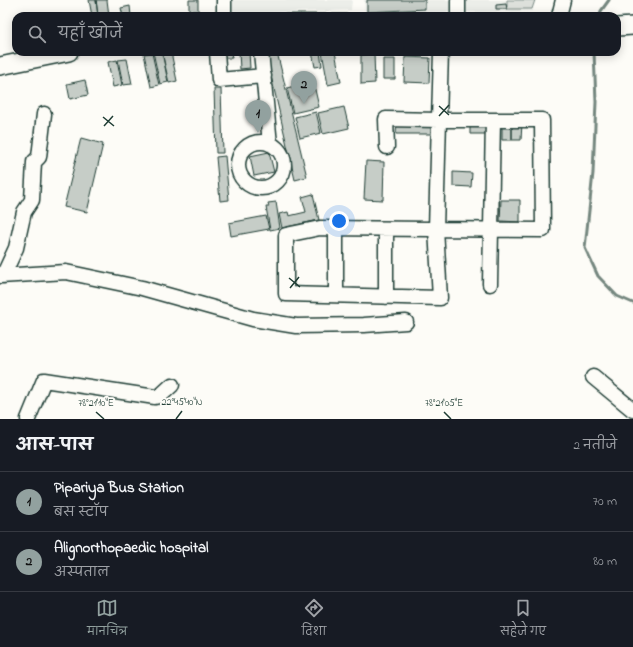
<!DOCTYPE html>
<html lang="hi">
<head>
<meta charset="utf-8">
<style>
	:root { --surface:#171b24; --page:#242831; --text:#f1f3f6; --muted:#9ea1a6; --line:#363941; --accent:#92a19f }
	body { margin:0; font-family:"Indie Flower","Playpen Sans Deva",sans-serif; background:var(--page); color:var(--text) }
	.you { position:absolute; left:339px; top:221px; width:14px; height:14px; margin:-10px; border:3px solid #fff; border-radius:50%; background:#1a73e8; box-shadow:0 0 0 6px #1a73e833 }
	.badge { display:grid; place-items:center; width:26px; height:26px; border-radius:50%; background:var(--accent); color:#111; font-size:13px; font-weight:700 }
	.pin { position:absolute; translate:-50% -33px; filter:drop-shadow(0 1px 2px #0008) }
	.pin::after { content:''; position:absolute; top:21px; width:14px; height:12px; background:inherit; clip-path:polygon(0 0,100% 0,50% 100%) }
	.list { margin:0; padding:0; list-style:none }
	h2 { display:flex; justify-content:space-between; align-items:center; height:52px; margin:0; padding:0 16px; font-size:17px }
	h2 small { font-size:13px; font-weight:400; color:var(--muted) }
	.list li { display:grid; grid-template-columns:26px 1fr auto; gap:12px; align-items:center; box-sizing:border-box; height:60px; padding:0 16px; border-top:1px solid var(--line) }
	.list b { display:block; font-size:15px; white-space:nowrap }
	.list p { margin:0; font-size:13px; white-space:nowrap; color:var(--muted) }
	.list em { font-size:13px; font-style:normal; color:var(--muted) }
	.icon { flex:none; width:22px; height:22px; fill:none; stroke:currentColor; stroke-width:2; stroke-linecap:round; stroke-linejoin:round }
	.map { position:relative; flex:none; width:633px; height:419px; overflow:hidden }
	.search { position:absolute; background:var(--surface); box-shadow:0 2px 10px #0003; left:12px; right:12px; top:12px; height:44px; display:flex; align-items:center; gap:10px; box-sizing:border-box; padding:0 14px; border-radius:12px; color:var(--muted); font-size:15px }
	.sheet { height:172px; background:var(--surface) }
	nav { display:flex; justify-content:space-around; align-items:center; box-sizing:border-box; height:56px; border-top:1px solid var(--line); background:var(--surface); font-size:11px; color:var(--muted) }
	nav a { display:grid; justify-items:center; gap:2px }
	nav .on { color:var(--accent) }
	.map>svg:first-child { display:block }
	.built { fill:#eceee9 }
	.green { fill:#dde0db; stroke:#7e8e88 }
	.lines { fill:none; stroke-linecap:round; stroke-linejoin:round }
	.stream { stroke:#75877f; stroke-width:3 }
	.building { fill:#c6cdc7; stroke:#1f3d34 }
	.minor-casing { stroke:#1f3d34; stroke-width:17 }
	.major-casing { stroke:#1f3d34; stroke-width:20 }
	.minor { stroke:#fdfcf7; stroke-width:14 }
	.major { stroke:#fdfcf7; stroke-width:17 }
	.ticks { fill:none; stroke:#1f3d34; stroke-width:1.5 }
	.ticks-label { font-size:10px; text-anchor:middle; fill:#1f3d34; stroke:#fdfcf7; stroke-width:3.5; stroke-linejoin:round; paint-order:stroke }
</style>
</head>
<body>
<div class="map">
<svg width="633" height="419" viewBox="0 0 633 419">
	<rect width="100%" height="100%" fill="#fdfcf7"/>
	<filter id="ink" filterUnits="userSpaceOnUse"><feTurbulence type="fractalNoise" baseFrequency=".025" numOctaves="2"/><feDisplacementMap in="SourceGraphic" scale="8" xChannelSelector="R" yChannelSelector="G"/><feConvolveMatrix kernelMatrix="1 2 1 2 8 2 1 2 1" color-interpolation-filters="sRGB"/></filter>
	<g filter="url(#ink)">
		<path class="built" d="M216,0H352L351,10L216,15Z
			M364,0H536L532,11L365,13Z"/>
		<path class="green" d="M507,0H535L532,9H507Z"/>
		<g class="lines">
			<path class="stream" d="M600,16L601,11L609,0
				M594,52L596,102L593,173L585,248L598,276L617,296L633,303"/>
		</g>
		<path class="building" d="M89,0H96L98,16H92Z
			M96,0H107L109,16H98Z
			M189,0H198V11H189Z
			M367,0H425V9L367,12Z
			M506,4L507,9H496V5Z
			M130,6L131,16H123L121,8Z
			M248,14H347V16H248Z
			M153,52H162L168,82L160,84Z
			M162,52H171L177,81L169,83Z
			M220,52H231L232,58H225L226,76Z
			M239,52H249L250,68L240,69Z
			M277,52L307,177L295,180L266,54Z
			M312,52H320L322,66L315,67Z
			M322,52H335L341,82L328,85Z
			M152,53L159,85L151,87L144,54Z
			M374,54L375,83L361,84V55Z
			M405,57L430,58L429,83L404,82Z
			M127,59L132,84L123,85L118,60Z
			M383,59H395V79H383Z
			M117,60L122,85L113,87L108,62Z
			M85,80L88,95L70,99L67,84Z
			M313,81L319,107L293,113L287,88Z
			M214,89H221L223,153H216Z
			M344,107L349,128L323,134L318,113Z
			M316,112L321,133L300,138L295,117Z
			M397,122L437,123L436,134H396Z
			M470,122H489V134H470Z
			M502,123H512V140H502Z
			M512,123H522L521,140H512Z
			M81,138L103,144L87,212L64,207Z
			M269,152L274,172L254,176L250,156Z
			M225,156L229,200L220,201L216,157Z
			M366,161L384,162L383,200L364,199Z
			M453,172L472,173L471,187L453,186Z
			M313,194L319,220L282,228L279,214L288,212L289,216L306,212L302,197Z
			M501,200H520V222L500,221Z
			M276,202L280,228L270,230L266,207H269L268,203Z
			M266,216L269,229L231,236L229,223Z"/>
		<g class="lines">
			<defs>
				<path id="minor" d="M458,0V16
					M224,16V0
					M559,16L563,0
					M217,52L219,80L264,76
					M261,52L270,144
					M238 165a23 23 0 1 1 46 0a23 23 0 1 1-46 0Z
					M387,147L386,119L439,120L436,229L440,298L286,294V235L320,228L543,230L542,120H439L441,52
					M0,276L66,272L142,288L253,319L296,326L364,325L406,322
					M3,276L16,248L24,212L32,200L34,162L39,157L44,114
					M490,284L493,120
					M336,295V228
					M386,297V229
					M593,377L633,410
					M28,419L44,380L155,397L160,396L172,385"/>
				<path id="major" d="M617,27L633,26
					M0,66L69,52"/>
			</defs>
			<use href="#minor" class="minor-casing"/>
			<use href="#major" class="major-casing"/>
			<use href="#minor" class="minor"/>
			<use href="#major" class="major"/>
		</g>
	</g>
	<path class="ticks" d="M439,106L449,115M439,116L449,105M103,117L114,126M104,126L113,116M289,278L300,287M290,288L299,277M96,412L104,419M444,412L451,419M176,419L182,411"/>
	<g class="ticks-label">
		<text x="182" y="405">22°45'40"N</text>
		<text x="96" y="406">78°21'10"E</text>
		<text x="444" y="406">78°21'05"E</text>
	</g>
</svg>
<div class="you"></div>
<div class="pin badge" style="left:258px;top:133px">1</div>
<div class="pin badge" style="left:304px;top:104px">2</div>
<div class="search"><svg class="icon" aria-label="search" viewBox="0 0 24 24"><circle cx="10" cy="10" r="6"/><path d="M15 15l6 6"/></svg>यहाँ खोजें</div>
</div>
<section class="sheet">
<h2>आस-पास<small>2 नतीजे</small></h2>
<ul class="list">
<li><span class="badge">1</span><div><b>Pipariya Bus Station</b><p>बस स्टॉप</p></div><em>70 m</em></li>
<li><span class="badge">2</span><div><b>Alignorthopaedic hospital</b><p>अस्पताल</p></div><em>80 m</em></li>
</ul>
</section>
<nav>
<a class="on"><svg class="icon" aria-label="map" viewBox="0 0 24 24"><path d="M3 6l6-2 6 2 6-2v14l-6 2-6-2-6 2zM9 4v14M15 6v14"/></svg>मानचित्र</a>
<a><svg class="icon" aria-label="directions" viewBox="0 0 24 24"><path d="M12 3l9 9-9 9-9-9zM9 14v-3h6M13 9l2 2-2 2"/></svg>दिशा</a>
<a><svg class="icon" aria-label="saved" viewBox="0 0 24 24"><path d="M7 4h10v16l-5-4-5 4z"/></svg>सहेजे गए</a>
</nav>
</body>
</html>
